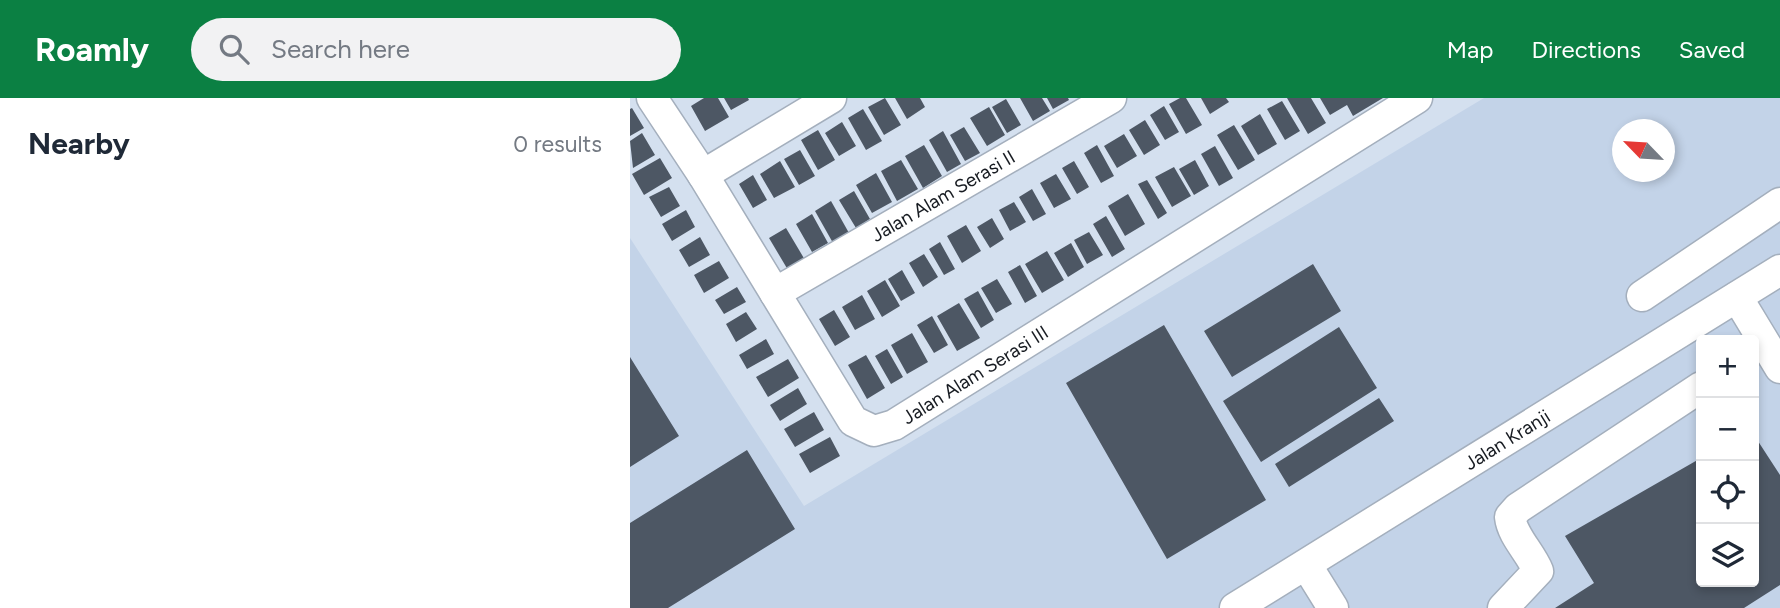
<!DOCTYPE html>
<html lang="en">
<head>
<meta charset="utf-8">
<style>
	:root { --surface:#fff; --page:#f2f2f3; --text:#1f2937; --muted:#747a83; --line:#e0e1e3; --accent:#0b8043 }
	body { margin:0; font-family:Figtree,sans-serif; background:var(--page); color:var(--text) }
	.controls { position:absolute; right:21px; bottom:21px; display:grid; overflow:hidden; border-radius:7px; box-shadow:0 4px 10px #0003 }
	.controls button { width:63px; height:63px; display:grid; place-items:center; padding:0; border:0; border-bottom:2px solid var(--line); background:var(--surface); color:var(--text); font:35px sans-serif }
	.compass { position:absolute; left:982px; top:21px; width:63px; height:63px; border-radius:50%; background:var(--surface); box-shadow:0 4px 10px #0003; rotate:295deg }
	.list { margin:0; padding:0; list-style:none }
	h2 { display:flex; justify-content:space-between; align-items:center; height:91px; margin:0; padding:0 28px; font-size:30px }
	h2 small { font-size:23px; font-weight:400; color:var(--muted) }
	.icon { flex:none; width:38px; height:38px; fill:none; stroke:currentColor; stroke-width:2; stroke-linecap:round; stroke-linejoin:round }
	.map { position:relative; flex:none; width:1150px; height:510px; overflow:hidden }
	header { display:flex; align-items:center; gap:42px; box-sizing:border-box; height:98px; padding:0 35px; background:var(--accent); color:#fff }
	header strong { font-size:33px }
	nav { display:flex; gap:38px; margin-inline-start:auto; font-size:24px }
	.search { width:490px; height:63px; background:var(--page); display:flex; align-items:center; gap:18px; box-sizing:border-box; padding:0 24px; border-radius:38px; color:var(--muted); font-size:26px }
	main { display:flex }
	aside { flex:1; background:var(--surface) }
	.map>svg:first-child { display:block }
	.built { fill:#c3d3e8; fill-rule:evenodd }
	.building { fill:#4d5764 }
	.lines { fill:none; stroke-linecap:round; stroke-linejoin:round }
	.minor-casing { stroke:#a4afbd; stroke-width:33 }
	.minor { stroke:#fff; stroke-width:30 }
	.labels { text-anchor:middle; stroke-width:7; stroke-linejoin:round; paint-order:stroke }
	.street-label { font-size:19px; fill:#171b21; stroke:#d4e0ef }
</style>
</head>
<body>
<header>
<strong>Roamly</strong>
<div class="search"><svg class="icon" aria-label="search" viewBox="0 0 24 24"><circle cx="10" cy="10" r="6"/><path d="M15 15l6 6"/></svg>Search here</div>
<nav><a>Map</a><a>Directions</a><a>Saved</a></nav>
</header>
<main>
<aside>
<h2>Nearby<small>0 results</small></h2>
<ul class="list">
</ul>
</aside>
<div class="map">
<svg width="1150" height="510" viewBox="0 0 1150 510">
	<rect width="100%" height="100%" fill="#d4e0ef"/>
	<path class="built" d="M854,0H1150V510H0V140L174,408ZM992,32H1034V74H992ZM1071,242H1124V484H1071Z"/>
	<path class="building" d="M74,0H88L99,19L75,33L61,8Z
		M94,0H118L119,2L101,12Z
		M255,0L271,27L254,37L238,9Z
		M265,0H290L295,9L277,21Z
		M390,0H412L420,13L403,23Z
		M417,0H438L439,2L423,11Z
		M550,0H556L572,27L556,36L539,6Z
		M571,0H596L599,4L580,16Z
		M657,0H681L696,25L678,36Z
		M690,0H753L723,18L717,7L700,17Z
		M376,1L391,27L377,35L362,9Z
		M652,3L670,33L655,42L637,11Z
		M534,8L549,34L535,42L520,17Z
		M359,9L375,37L357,48L340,20Z
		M2,10L14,30L0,38V11Z
		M233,11L252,43L236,52L218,20Z
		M630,16L647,46L628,57L611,28Z
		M515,22L530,47L514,57L499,32Z
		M212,24L226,48L209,58L195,35Z
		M604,27L625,62L608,72L587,37Z
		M334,29L350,55L335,63L320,37Z
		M188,32L205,62L188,72L171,42Z
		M313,33L331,66L317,74L299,42Z
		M12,35L25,57L3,70L0,43Z
		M494,36L507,58L487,70L474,48Z
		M294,47L312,78L293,90L275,58Z
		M467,47L484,78L471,85L454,55Z
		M585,48L603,80L589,88L571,56Z
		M170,52L185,78L169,87L154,61Z
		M30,60L42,80L14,97L2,76Z
		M271,62L288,91L267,103L251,73Z
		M565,62L579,88L564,97L549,71Z
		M150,63L165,89L144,100L130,76Z
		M444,63L459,89L447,96L432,70Z
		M544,69L561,98L542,109L525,79Z
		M246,75L262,104L242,115L226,87Z
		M426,76L441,101L424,110L410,85Z
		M123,77L137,102L123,110L109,86Z
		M517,82L537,115L528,121L508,86Z
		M39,89L50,108L31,119L19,99Z
		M402,91L416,116L403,123L389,99Z
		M224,93L240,121L226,130L209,102Z
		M498,96L515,126L495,138L478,108Z
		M201,103L219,135L203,145L185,113Z
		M384,104L396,124L380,133L369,112Z
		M56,112L65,129L42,143L32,126Z
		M182,116L198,145L182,154L166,126Z
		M476,118L495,151L482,159L463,126Z
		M362,120L374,141L360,150L347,129Z
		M336,127L351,153L332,165L317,138Z
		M156,130L175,162L158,172L139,140Z
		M459,134L473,157L457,166L444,142Z
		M70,139L80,157L59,169L49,152Z
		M310,144L325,171L314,177L299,151Z
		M441,145L454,169L438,179L424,155Z
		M417,153L434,182L412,195L395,166Z
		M294,156L308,179L293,189L279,165Z
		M89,163L99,180L74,195L64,177Z
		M683,166L711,213L602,279L574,233Z
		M390,167L407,198L395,205L378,174Z
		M272,172L285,195L271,203L258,181Z
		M367,181L382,206L366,215L351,190Z
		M255,182L270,208L252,219L237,193Z
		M107,189L116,204L94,216L85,202Z
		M348,193L364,222L351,230L334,201Z
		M232,197L245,221L225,232L212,209Z
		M329,205L350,240L327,253L307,218Z
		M204,212L220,239L205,248L189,221Z
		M116,214L127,231L106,244L96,226Z
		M302,218L318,247L304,255L287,227Z
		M534,227L636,402L537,461L436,285Z
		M709,229L747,290L631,364L593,303Z
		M282,235L298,264L277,276L261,247Z
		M136,241L144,256L117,271L109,257Z
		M257,251L273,279L261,286L245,258Z
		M236,257L255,290L237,301L218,267Z
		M0,259L49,338L0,369Z
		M158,261L169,280L138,299L126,279Z
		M168,290L177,306L150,323L140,307Z
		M749,300L764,323L659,389L645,366Z
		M184,314L194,332L165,349L154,331Z
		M1124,337L1150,377V487L1114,510H925L964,485L935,438L1071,360V484H1124Z
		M200,339L210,358L180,375L169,356Z
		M117,352L165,431L38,510H0V425Z"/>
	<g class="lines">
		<defs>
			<g id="minor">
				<path id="s1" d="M22,0L73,77L223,323L244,333L264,327L787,0"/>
				<path d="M73,77L201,0"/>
				<path id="s2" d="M145,195L481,0"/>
				<path d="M1012,198L1150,105"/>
				<path d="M1107,199L1150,270"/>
				<path d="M677,468L703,510"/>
				<path id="s3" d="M605,510L1150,172"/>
				<path d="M873,510L908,473C901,455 882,438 880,419L888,410L1071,289"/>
			</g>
		</defs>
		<use href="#minor" class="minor-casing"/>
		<use href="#minor" class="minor"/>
	</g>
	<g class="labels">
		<g class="street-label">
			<text dy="7" stroke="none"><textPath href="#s2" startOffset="194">Jalan Alam Serasi II</textPath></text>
			<text dy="7" stroke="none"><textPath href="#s1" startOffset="520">Jalan Alam Serasi III</textPath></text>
			<text dy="7" stroke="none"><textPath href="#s3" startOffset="320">Jalan Kranji</textPath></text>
		</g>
	</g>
</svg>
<div class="controls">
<button>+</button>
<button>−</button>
<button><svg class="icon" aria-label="locate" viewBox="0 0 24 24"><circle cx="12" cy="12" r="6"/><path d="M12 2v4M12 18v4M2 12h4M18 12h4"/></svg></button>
<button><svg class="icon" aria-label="layers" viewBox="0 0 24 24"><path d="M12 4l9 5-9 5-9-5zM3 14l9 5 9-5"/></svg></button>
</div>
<svg class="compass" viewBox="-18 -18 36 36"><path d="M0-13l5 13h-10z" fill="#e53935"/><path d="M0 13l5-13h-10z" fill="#747a83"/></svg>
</div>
</main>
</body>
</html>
